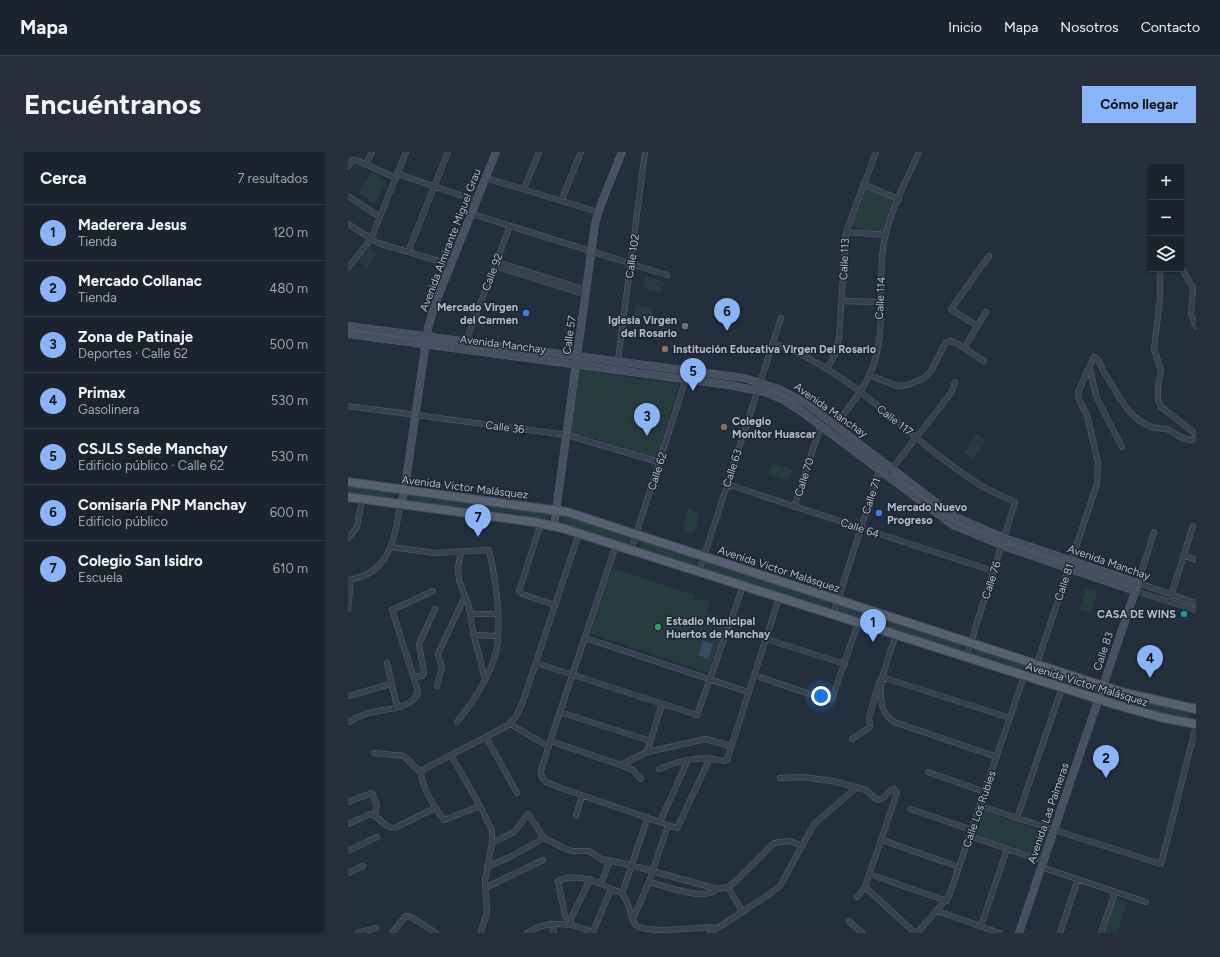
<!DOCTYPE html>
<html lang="es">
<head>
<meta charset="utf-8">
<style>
	:root { --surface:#1b232e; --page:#282f3a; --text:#f1f3f6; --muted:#a0a4aa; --line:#39404a; --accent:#8ab4f8 }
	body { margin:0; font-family:Figtree,sans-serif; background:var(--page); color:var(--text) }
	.controls { position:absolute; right:12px; top:12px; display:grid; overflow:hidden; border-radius:0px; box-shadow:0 1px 3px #0004 }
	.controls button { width:36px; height:36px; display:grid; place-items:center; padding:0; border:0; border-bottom:1px solid var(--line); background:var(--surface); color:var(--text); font:20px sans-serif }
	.you { position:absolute; left:473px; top:544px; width:14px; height:14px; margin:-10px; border:3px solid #fff; border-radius:50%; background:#1a73e8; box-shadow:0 0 0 6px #1a73e833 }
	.badge { display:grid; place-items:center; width:26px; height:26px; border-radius:50%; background:var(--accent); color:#111; font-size:13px; font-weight:700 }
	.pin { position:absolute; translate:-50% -33px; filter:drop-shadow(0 1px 2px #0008) }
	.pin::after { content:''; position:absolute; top:21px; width:14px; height:12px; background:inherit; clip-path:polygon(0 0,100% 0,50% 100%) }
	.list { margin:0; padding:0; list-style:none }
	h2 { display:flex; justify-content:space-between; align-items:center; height:52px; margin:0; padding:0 16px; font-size:17px }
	h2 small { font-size:13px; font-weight:400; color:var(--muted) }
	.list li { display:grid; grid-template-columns:26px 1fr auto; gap:12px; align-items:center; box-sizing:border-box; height:56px; padding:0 16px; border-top:1px solid var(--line) }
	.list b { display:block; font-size:15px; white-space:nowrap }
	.list p { margin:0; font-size:13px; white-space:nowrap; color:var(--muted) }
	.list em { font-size:13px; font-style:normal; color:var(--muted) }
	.icon { flex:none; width:22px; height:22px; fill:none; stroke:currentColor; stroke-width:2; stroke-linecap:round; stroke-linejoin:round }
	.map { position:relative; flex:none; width:848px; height:781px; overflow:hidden; border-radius:0px }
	header { display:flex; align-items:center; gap:24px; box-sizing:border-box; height:56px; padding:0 20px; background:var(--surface); border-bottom:1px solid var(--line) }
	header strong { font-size:19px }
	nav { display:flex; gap:22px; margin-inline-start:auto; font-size:14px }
	.intro { display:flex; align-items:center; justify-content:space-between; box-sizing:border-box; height:96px; padding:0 24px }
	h1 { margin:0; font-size:28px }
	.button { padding:10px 18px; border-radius:0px; background:var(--accent); color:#111; font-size:14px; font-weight:700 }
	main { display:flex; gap:24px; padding:0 24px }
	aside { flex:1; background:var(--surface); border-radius:0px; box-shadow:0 1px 3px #0004 }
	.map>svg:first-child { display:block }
	.green { fill:#263c3f }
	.water { fill:#394c67 }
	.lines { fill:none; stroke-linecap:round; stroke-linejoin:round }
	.street-casing { stroke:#565f6c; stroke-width:6 }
	.secondary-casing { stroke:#565f6c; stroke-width:8 }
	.primary-casing { stroke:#414a57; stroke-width:10 }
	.street { stroke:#38414e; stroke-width:5 }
	.secondary { stroke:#465061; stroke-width:7 }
	.primary { stroke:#56606e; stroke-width:8 }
	.shop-dot { fill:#3f7fe0; stroke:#1d2633; stroke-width:1.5 }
	.worship-dot { fill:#6b7280; stroke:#1d2633; stroke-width:1.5 }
	.education-dot { fill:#8d6e63; stroke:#1d2633; stroke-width:1.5 }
	.culture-dot { fill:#0f9aa8; stroke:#1d2633; stroke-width:1.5 }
	.leisure-dot { fill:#2e9e5b; stroke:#1d2633; stroke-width:1.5 }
	.labels { text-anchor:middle; stroke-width:3; stroke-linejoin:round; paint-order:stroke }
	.street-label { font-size:11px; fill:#b4bcc9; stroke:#1d2633 }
	.poi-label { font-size:11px; font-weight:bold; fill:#b4bcc9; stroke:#1d2633; text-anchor:start }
</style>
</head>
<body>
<header>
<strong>Mapa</strong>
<nav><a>Inicio</a><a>Mapa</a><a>Nosotros</a><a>Contacto</a></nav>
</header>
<div class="intro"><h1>Encuéntranos</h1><a class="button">Cómo llegar</a></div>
<main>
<aside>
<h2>Cerca<small>7 resultados</small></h2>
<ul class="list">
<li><span class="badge">1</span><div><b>Maderera Jesus</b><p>Tienda</p></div><em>120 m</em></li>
<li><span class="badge">2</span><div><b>Mercado Collanac</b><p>Tienda</p></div><em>480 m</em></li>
<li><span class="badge">3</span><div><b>Zona de Patinaje</b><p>Deportes · Calle 62</p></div><em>500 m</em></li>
<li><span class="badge">4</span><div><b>Primax</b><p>Gasolinera</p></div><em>530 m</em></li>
<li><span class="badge">5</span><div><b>CSJLS Sede Manchay</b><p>Edificio público · Calle 62</p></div><em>530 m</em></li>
<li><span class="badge">6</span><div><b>Comisaría PNP Manchay</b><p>Edificio público</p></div><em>600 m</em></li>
<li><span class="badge">7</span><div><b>Colegio San Isidro</b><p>Escuela</p></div><em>610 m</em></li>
</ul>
</aside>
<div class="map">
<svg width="848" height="781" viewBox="0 0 848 781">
	<rect width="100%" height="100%" fill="#242f3e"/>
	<path class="green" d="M23,20L40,29L26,52L10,41Z
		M517,34L548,48L534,81L502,74Z
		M22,95L30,101L19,116L11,110Z
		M298,124L317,130L313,141L295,136Z
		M288,153L305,156L304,166L286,164Z
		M230,218L331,232L309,307L245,286L222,281Z
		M629,282L638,290L625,307L616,300Z
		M424,311L445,318L441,329L420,322Z
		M0,332L47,340V342L44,347L0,342Z
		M63,342L203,361L201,366L196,368L165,361L66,350L62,347Z
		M340,357L352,361L346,382L334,379Z
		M218,364L282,384L280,391H276L217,374L213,369L215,365Z
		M294,387L348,406V411L345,413L291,396Z
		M361,409L479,448L481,453L479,457H475L358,417L357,412Z
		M264,416L347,443L346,448H362L358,460L379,467L360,521L242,482Z
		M738,437L749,440L743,461L731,457Z
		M492,452L616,491L614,499L490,460Z
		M627,495L678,512L680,517L676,520L624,502Z
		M693,517L750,536L749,541L745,543L693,525L690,522Z
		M761,538L841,560L839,566L820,564L759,545Z
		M634,658L702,682L694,705L625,681Z
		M768,746L780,750L769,781H755Z"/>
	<path class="water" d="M355,489L365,492L360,507L350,503Z"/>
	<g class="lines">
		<defs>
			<path id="street" d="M18,12L24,0
				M0,14L5,8H8L48,26
				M50,22L129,49
				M138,26L250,60
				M515,32L551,47
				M176,37L191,0
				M0,44L32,65
				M213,49L233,0
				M124,62L319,123
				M0,72L30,91L104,113
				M498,80L538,83
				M60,100L100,0
				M148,110L239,138
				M147,114L238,143
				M0,116L23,87L58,0
				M833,116L845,135L843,162L848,174
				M812,117V147L806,197L813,218L810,234V248L813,255L848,282
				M494,149L532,150
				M629,174L603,157L641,104
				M118,189L162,74
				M425,191C506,218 561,289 632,333C643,340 655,344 667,350L618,506
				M616,196L638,160
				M270,208L297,0
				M479,217L487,202L491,186L498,80L528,0
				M742,217L748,244L774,295
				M521,223L549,234L560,233L576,226L583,219L598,190L601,189L608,191L636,209
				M0,254L219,283L311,310
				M482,280C498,259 520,234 527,208C538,171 529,129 536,90C542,59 558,29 571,0
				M539,323L603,241L607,230
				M378,332L645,419
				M446,355L473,273
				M193,371L171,439L174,442L207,453
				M806,380L790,431L848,451
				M0,386L9,375L14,347
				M268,393L202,589L193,619L194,626L198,630L213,636L329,676L362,606
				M43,395L87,401L141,398C148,428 155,475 147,504C140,528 124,551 109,570
				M283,398L341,217
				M113,400L110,415L111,428L121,455L125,480L137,527
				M835,403L848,408
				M351,420L433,166
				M0,428C42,422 47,386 52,352
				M787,439L848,458
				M821,450L845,374
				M0,457L3,427
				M122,462H149
				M485,463L532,317
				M125,483L150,484
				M548,483C540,507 519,553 546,570L649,605
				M237,486L400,540
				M418,487L497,512
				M39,511L49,555
				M188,511L349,563L395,434
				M406,523L479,548L484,547L510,471
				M66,525L74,524L76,521L71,492L87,457
				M684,526L749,332L750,311L739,263L731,248L730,240L746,205C753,207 754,220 759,225C773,246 778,265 804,275C809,277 814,276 819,277C827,281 836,289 844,288L848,285
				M89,534L94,515L90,502L117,444
				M0,544L43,532
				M212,560L302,589
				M0,570C7,567 13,563 21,561C35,557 67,557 70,539L44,458L85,439
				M161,571L201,595
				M138,585L169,641
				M504,587L522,575L521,566L529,537L534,525L662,566
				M202,589L273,613L299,600L358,587L383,594
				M299,600L314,552
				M26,601L56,604L73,621
				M103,603L132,654L144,678V691L137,728L139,760L133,779
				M273,613L285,618L293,627
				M311,617C333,608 353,603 376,609L379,608L431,446
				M580,620L637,640
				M432,626L454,625L485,629L518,638L529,648L535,646L543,638L546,637L549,641L517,735L509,745
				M0,650L24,641L29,653L27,664
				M132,654L96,668C88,657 70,632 74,618L159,574L168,565L175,549L231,381
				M632,654L813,712L848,574
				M562,657L624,678
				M228,663L234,644
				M669,666L714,536
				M312,670L340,608
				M0,672L22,662C32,664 35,676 47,676L87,656
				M622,684L695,709
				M534,688L611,715
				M144,691L166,680L180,662L196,686L216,696L224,699H241L253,707L283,713L369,737L380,735L387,730L426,691L441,689L453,693
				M0,699L29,685
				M139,715L162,705L196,686
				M693,715L798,750
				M0,721L15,714
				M521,722L599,749
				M301,730C317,734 357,750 369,737
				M253,731L262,709
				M380,735L394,759
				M517,735L567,781
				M137,736L195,708
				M274,741L300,665
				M589,759L652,781
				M285,767L301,730L320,673
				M223,769L217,764L210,729C228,721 247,728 263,737C266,738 271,739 274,742C283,750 280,767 290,775C307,781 344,776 363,775L367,776
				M501,769L514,781
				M221,771L242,727
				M204,772L206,781
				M633,774L659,697
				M245,780L263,737
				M10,781L28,776
				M44,781L58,764L63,765L88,781
				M179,781C198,767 226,771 246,781
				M362,781L423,741L432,734L466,672L508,636
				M569,781L601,744L676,524
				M712,781L730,727
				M753,781L767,740"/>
			<path id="secondary" d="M0,174L396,226L431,237L459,252L607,365L656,386L790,431L671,781
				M0,182L381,233L417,240L434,247L453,259L605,373L661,396L787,439
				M52,352L56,342L80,176L87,152L148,0
				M206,374L247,72L252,55L274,0"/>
			<path id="primary" d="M0,330L219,360L777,541L848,557
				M0,345L186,370L214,376L769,553L815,566L848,572"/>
		</defs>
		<use href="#street" class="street-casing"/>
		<use href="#secondary" class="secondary-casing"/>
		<use href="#primary" class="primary-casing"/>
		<use href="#street" class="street"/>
		<use href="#secondary" class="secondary"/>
		<use href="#primary" class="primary"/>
	</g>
	<g class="shop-dot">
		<circle cx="178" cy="161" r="4"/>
		<circle cx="531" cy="361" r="4"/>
	</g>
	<circle class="worship-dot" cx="337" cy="174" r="4"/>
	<g class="education-dot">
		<circle cx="317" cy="197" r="4"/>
		<circle cx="376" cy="275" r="4"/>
	</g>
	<circle class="culture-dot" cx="836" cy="462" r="4"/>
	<circle class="leisure-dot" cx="310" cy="475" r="4"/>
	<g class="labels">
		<g class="street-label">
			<text transform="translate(102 88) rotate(-69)" y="4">Avenida Almirante Miguel Grau</text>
			<text transform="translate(284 104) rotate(-82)" y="4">Calle 102</text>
			<text transform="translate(496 107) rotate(-87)" y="4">Calle 113</text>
			<text transform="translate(144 120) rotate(-69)" y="4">Calle 92</text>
			<text transform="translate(532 146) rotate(-87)" y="4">Calle 114</text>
			<text transform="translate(221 183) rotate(-82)" y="4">Calle 57</text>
			<text transform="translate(155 192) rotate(7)" y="4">Avenida Manchay</text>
			<text transform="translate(483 258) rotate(35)" y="4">Avenida Manchay</text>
			<text transform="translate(547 268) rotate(38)" y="4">Calle 117</text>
			<text transform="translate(157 275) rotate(7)" y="4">Calle 36</text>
			<text transform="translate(384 316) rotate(-72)" y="4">Calle 63</text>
			<text transform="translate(309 319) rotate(-72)" y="4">Calle 62</text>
			<text transform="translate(456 325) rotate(-72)" y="4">Calle 70</text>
			<text transform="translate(117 335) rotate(7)" y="4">Avenida Victor Malásquez</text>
			<text transform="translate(523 344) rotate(-72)" y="4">Calle 71</text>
			<text transform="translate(512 376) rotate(18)" y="4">Calle 64</text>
			<text transform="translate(761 410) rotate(19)" y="4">Avenida Manchay</text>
			<text transform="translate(431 417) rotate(18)" y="4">Avenida Victor Malásquez</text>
			<text transform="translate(643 428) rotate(-72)" y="4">Calle 76</text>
			<text transform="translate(716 430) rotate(-71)" y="4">Calle 81</text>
			<text transform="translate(755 499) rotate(-71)" y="4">Calle 83</text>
			<text transform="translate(739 532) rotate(17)" y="4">Avenida Victor Malásquez</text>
			<text transform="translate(631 657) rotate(-71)" y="4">Calle Los Rubies</text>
			<text transform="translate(700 661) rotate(-71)" y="4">Avenida Las Palmeras</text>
		</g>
		<g class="poi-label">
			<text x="170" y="159" text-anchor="end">Mercado Virgen<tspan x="170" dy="13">del Carmen</tspan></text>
			<text x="329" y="172" text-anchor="end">Iglesia Virgen<tspan x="329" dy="13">del Rosario</tspan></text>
			<text x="325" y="201">Institución Educativa Virgen Del Rosario</text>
			<text x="384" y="273">Colegio<tspan x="384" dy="13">Monitor Huascar</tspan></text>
			<text x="539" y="359">Mercado Nuevo<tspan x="539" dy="13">Progreso</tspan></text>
			<text x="828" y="466" text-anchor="end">CASA DE WINS</text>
			<text x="318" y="473">Estadio Municipal<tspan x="318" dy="13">Huertos de Manchay</tspan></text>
		</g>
	</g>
</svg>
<div class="controls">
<button>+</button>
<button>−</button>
<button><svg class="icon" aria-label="layers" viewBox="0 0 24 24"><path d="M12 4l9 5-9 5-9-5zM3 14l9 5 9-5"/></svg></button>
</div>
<div class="you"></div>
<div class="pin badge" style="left:525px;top:490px">1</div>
<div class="pin badge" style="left:758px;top:626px">2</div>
<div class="pin badge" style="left:299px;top:284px">3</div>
<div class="pin badge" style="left:802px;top:526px">4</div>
<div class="pin badge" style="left:345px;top:239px">5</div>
<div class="pin badge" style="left:379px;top:179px">6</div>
<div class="pin badge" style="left:130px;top:385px">7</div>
</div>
</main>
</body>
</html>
